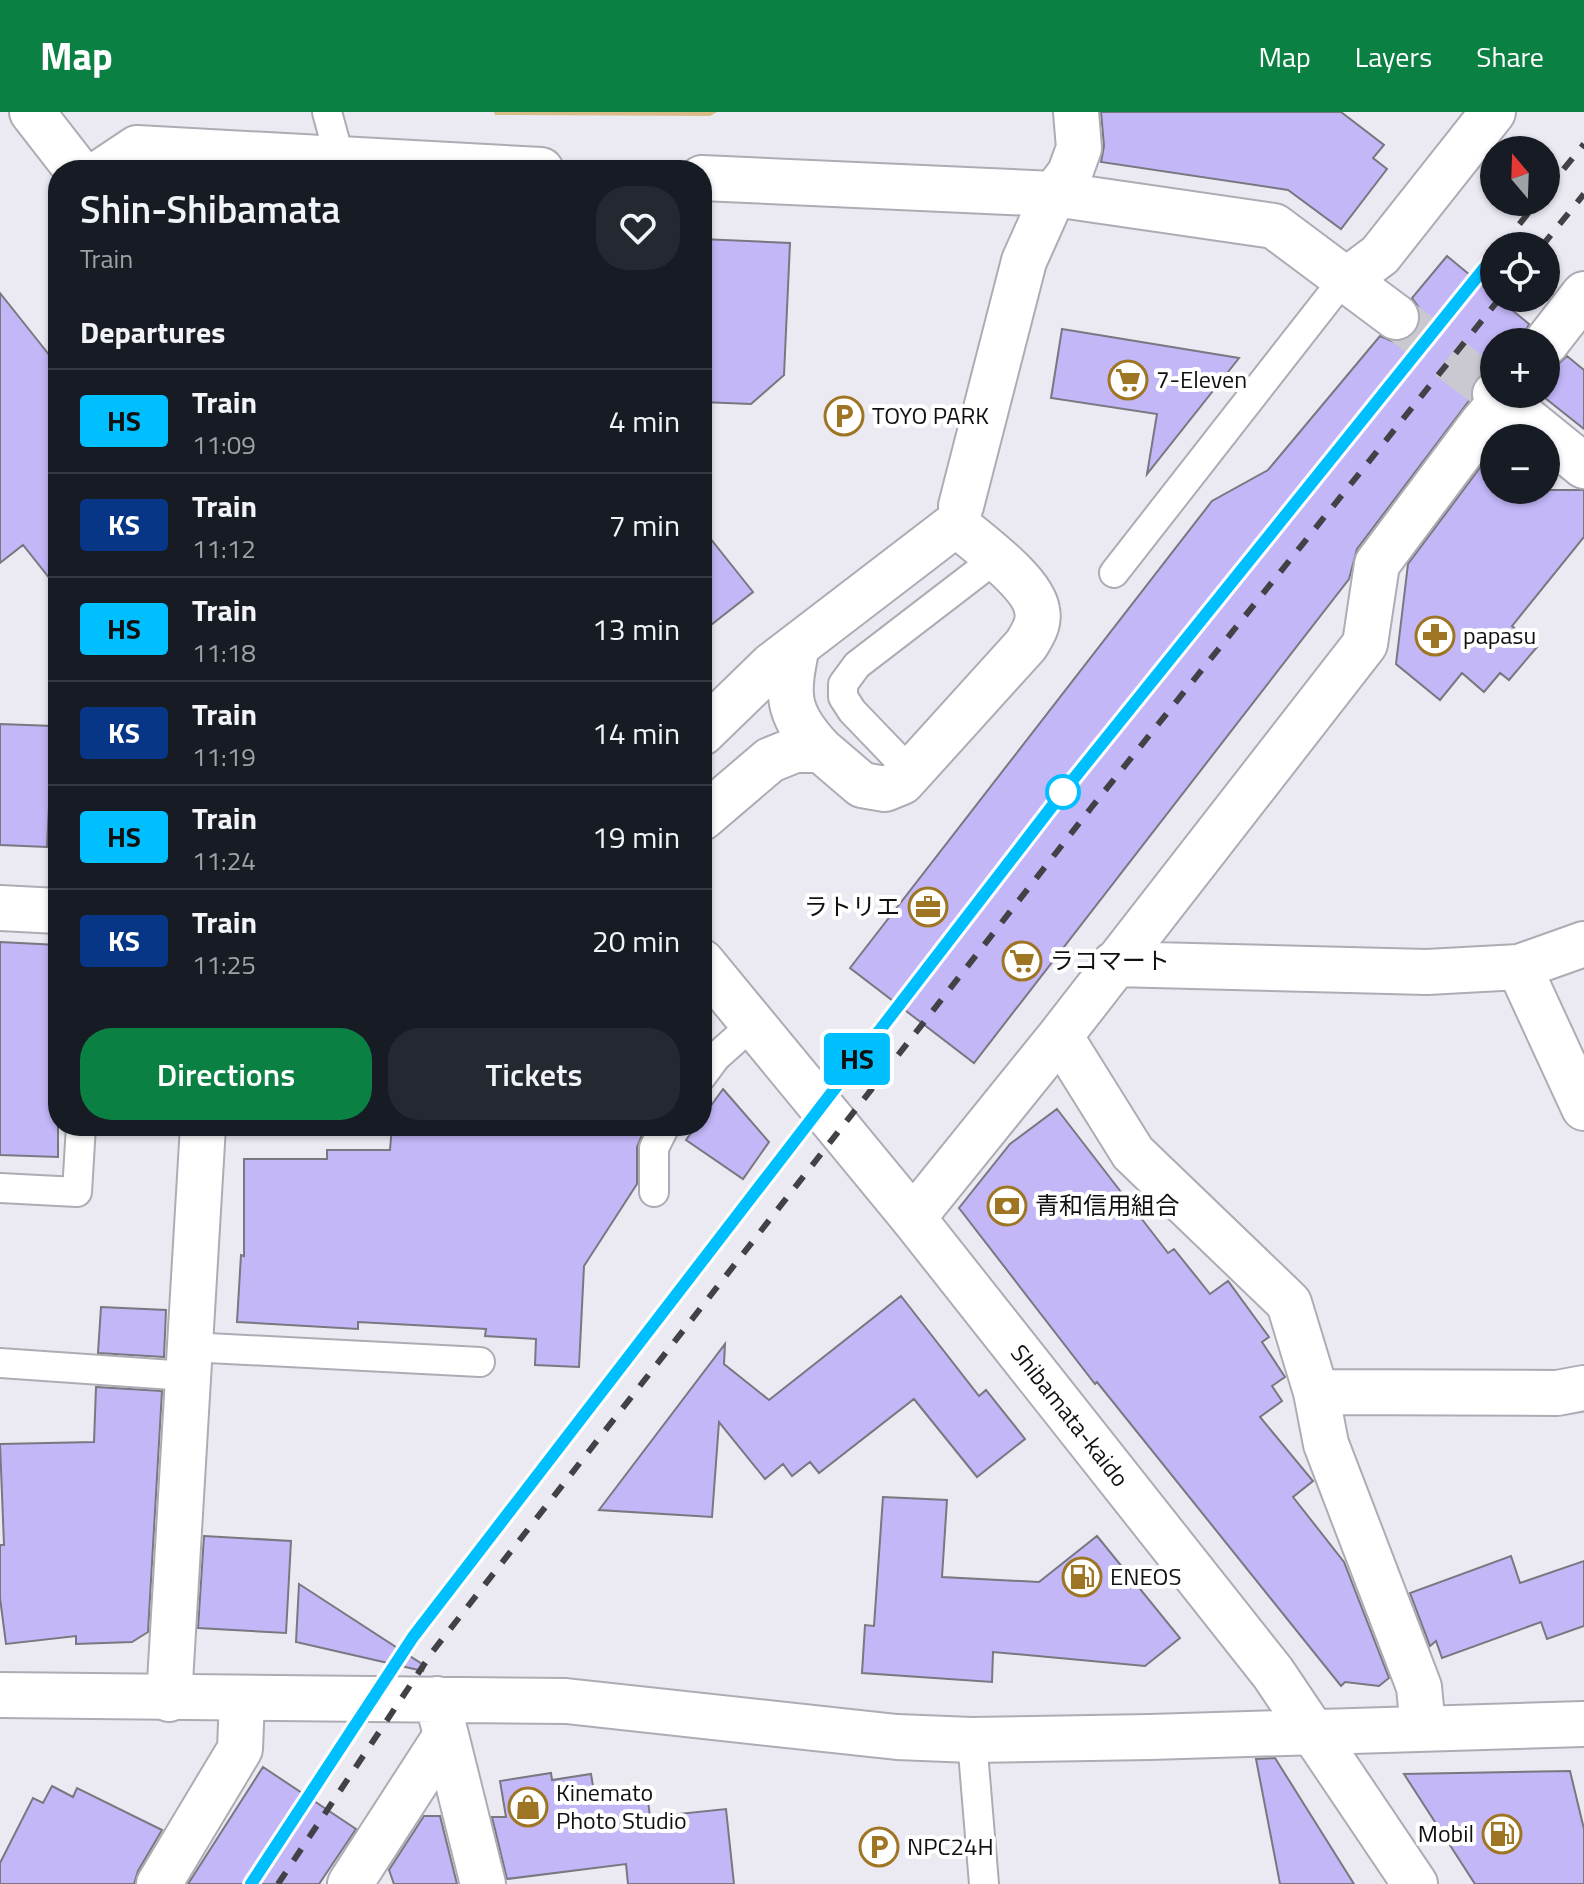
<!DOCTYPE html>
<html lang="en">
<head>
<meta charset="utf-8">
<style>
  body { margin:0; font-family:"Titillium Web","Noto Sans JP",sans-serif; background:#242831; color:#f1f3f6; height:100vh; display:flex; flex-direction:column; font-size:30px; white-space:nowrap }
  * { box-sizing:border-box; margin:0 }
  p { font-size:26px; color:#9ea1a6 }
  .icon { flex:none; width:44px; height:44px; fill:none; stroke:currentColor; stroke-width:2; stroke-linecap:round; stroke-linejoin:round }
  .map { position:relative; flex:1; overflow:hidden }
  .details { position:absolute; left:48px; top:48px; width:664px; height:976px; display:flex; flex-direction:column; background:#171b24; border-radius:32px; box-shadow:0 2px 6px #0004 }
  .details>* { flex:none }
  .badge { padding:0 16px; border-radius:6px; font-size:28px; line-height:52px }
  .needle { width:52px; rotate:341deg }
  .tools { position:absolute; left:1480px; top:24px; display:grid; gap:16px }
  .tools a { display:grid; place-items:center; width:80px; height:80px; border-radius:50%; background:#171b24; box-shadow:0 2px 6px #0004; font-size:40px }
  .map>.badge { position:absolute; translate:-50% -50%; box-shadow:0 0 0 4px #fff }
  h2 { padding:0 32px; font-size:30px; line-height:72px }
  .round { display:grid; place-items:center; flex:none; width:84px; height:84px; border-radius:32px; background:#242831 }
  .head { display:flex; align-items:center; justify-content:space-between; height:136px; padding:0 32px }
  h1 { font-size:38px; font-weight:600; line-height:60px }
  .action { display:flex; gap:16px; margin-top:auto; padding:16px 32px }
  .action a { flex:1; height:92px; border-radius:32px; background:#0b8043; color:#fff; font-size:32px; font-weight:600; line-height:92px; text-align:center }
  .action a+a { background:#242831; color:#f1f3f6 }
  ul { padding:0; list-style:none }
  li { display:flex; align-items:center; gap:24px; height:104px; padding:0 32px; border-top:2px solid #363941 }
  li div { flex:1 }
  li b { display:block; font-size:30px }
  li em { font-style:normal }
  li .badge { min-width:88px; font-weight:700; text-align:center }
  header { display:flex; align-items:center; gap:48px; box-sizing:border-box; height:112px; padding:0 40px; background:#0b8043; color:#fff }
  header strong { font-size:38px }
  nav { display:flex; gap:44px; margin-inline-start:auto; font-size:28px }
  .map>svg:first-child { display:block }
</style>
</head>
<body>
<header>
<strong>Map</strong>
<nav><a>Map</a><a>Layers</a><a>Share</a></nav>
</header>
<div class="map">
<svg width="1584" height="1772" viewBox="0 0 1584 1772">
  <rect width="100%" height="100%" fill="#ebeaf3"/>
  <path fill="#dabc89" d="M 494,0 L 717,0 L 710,4 L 495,3 Z"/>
  <path fill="#c4b7f8" stroke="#79777f" stroke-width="2" d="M 1101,0 L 1341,0 L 1384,33 L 1373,46 L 1387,57 L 1341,117 L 1288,78 L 1101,50 L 1104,34 Z
    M 702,127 L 790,131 L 784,263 L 751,292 L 702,290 Z
    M 1447,144 L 1529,212 L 1521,230 L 1494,230 L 1494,258 L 1485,259 L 1475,267 L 1471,277 L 1471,286 L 1357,437 L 1349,467 L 974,951 L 850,856 L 1212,389 L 1268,358 L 1380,224 L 1394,230 L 1407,228 L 1416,220 L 1421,207 L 1419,196 L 1412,186 Z
    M 0,181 L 58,254 L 58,477 L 23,433 L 0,451 Z
    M 1062,217 L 1239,246 L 1147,362 L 1157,302 L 1051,286 Z
    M 1567,244 L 1584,258 L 1584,317 L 1540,282 L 1546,282 L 1546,255 L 1556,254 Z
    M 1494,337 L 1494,378 L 1584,378 L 1584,425 L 1512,514 L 1537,535 L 1509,568 L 1500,561 L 1484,580 L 1462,561 L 1440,588 L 1396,552 L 1408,452 Z
    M 702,416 L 753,480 L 702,520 Z
    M 0,612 L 53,614 L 47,735 L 0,733 Z
    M 0,830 L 58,833 L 58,1045 L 0,1043 Z
    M 723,977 L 769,1030 L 743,1067 L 686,1028 L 696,1014 L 702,1014 L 702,1006 Z
    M 1057,997 L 1168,1141 L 1174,1137 L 1210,1182 L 1228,1169 L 1269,1225 L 1262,1230 L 1285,1265 L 1272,1274 L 1282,1289 L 1260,1305 L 1313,1369 L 1293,1385 L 1344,1450 L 1389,1566 L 1379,1574 L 1345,1570 L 1341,1574 L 1097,1270 L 1095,1272 L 959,1096 L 1010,1032 Z
    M 392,1014 L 646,1014 L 637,1035 L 637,1072 L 584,1154 L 579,1255 L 535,1253 L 536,1227 L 485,1224 L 486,1217 L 358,1210 L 358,1217 L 237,1210 L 241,1143 L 244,1144 L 244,1047 L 327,1047 L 327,1038 L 390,1038 Z
    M 901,1184 L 979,1284 L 986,1278 L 1025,1327 L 977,1365 L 914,1287 L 819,1361 L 810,1350 L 792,1364 L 783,1352 L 765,1367 L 719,1310 L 712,1405 L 599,1398 L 725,1232 L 724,1252 L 769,1288 Z
    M 101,1195 L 166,1198 L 164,1245 L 98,1241 Z
    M 96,1275 L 162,1279 L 148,1520 L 132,1530 L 76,1532 L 76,1524 L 6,1532 L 0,1486 L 0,1433 L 4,1433 L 0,1332 L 94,1330 Z
    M 883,1385 L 947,1388 L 942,1465 L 1039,1470 L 1097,1424 L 1180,1526 L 1145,1554 L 993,1540 L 992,1570 L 862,1561 L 865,1513 L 874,1514 Z
    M 204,1424 L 291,1429 L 286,1521 L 198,1516 Z
    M 1511,1444 L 1520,1471 L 1584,1449 L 1584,1514 L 1547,1527 L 1541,1510 L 1442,1546 L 1436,1529 L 1430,1534 L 1410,1481 Z
    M 299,1472 L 425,1554 L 423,1559 L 296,1530 Z
    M 1275,1646 L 1354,1772 L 1280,1772 L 1256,1647 Z
    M 263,1655 L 356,1717 L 319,1772 L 188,1772 Z
    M 1570,1659 L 1584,1717 L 1584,1772 L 1475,1772 L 1404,1662 Z
    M 551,1661 L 552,1668 L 591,1662 L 595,1686 L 647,1680 L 650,1705 L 726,1697 L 734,1772 L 628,1772 L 626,1752 L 507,1767 L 492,1705 L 506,1705 L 500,1669 Z
    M 52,1674 L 73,1685 L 77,1676 L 162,1718 L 138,1759 L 134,1772 L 0,1772 L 0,1751 L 33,1686 L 43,1691 Z
    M 424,1704 L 440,1704 L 457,1772 L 394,1772 L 389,1758 Z"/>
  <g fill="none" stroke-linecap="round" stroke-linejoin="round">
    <path stroke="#cac9d1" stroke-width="44" stroke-dasharray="44 22" stroke-linecap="butt" d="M 1396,205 L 1483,272"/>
    <defs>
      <path id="service" d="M 327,0 L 340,48
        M 1114,461 L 1332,182 L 1348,167
        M 917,653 L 902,651 L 852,599 L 843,585 L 843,572 L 857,553 L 995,447
        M 702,964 L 716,945 L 753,912
        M 0,1076 L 77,1080 L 81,1014
        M 654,1080 L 654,1036 L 665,1014
        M 189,1235 L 480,1250
        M 0,1251 L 187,1264
        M 972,1628 L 984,1772"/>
      <path id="minor" d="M 104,58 L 137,36 L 541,58
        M 702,66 L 1054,82 L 1274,114 L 1396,205
        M 1348,167 L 1380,143 L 1493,0
        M 1546,231 L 1584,182
        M 1495,282 L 1584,354
        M 961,394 L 1024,149 L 1054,82 L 1070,61 L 1079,36 L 1076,0
        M 0,796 L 58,799
        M 1114,852 L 1427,860 L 1519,855 L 1584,832
        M 1519,855 L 1584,996
        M 1060,924 L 1133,1041 L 1289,1191 L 1316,1280 L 1326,1332 L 1419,1575 L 1423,1616
        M 913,1106 L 1060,924 L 1365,532 L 1377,452 L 1481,313 L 1507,282
        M 1316,1280 L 1557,1281 L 1584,1276
        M 169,1587 L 203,1014
        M 159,1772 L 240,1637 L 242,1587
        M 350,1772 L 445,1625"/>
      <path id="tertiary" d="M 797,534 C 787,582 785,600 821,638
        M 702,621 L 772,553 L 956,412 C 978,431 1033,470 1037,498 C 1040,511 1033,522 1026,533 L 902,670 L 885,677 L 862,673 L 821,638 L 795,638 L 770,648 L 702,706
        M 0,1583 L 566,1589 L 897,1625 L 972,1628 L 1150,1625 L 1584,1612
        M 437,1587 L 483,1772"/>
      <g id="secondary">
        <path d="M 32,0 L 77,58"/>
        <path id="s1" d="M 702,850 L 913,1106 L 1273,1561 L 1415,1772"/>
      </g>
    </defs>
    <use href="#service" stroke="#adacb4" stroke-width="32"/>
    <use href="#minor" stroke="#adacb4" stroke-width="48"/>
    <use href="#tertiary" stroke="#adacb4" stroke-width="48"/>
    <use href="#secondary" stroke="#adacb4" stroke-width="48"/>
    <use href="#service" stroke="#fff" stroke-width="28"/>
    <use href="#minor" stroke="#fff" stroke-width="44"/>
    <use href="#tertiary" stroke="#fff" stroke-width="44"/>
    <use href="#secondary" stroke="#fff" stroke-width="44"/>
    <path stroke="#424145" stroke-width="6" stroke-dasharray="14 14" stroke-linecap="butt" d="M 1546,79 L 1584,32
      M 1502,134 L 1537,90
      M 1542,134 L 1584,82
      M 251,1772 L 413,1525 L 1063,680 L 1494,144
      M 278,1772 L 433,1539 L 1091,696 L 1500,186"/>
  </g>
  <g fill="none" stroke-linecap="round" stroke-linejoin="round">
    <defs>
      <path id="line" d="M 251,1772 L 413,1525 L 1063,680 L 1494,144"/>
    </defs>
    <use href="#line" stroke="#fff" stroke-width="18"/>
    <use href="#line" stroke="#00bfff" stroke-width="12"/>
  </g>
  <defs>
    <symbol id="supermarket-ring" viewBox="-11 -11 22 22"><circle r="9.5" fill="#fff" stroke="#9e7523" stroke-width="1.5"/><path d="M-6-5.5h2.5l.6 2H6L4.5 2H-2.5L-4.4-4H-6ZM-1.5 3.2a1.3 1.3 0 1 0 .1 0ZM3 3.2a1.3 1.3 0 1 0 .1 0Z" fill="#9e7523"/></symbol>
    <symbol id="parking-ring" viewBox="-11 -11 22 22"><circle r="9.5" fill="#fff" stroke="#9e7523" stroke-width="1.5"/><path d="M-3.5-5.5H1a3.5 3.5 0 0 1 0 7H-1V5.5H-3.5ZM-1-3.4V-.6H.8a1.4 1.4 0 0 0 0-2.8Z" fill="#9e7523"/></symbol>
    <symbol id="pharmacy-ring" viewBox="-11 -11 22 22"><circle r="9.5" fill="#fff" stroke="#9e7523" stroke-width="1.5"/><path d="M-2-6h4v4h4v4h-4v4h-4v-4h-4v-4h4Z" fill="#9e7523"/></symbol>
    <symbol id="office-ring" viewBox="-11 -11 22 22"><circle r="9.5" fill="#fff" stroke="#9e7523" stroke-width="1.5"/><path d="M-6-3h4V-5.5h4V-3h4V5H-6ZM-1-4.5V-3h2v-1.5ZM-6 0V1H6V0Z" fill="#9e7523"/></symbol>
    <symbol id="bank-ring" viewBox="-11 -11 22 22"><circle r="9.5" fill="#fff" stroke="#9e7523" stroke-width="1.5"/><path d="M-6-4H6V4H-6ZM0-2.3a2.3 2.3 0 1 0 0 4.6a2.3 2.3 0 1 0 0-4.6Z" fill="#9e7523"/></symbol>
    <symbol id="fuel-ring" viewBox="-11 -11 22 22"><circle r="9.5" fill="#fff" stroke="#9e7523" stroke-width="1.5"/><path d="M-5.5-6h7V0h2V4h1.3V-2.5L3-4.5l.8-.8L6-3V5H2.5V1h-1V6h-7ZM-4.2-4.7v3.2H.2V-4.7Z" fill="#9e7523"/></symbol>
    <symbol id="shop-ring" viewBox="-11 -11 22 22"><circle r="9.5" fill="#fff" stroke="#9e7523" stroke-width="1.5"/><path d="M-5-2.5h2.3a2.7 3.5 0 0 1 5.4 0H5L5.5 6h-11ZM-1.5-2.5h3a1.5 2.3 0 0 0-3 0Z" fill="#9e7523"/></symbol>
  </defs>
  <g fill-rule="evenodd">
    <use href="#supermarket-ring" x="1106" y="246" width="44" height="44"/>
    <use href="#parking-ring" x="822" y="282" width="44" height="44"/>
    <use href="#pharmacy-ring" x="1413" y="502" width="44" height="44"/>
    <use href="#office-ring" x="906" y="773" width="44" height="44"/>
    <use href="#supermarket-ring" x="1000" y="827" width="44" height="44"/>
    <use href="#bank-ring" x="985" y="1072" width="44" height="44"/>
    <use href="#fuel-ring" x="1060" y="1443" width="44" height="44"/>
    <use href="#shop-ring" x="506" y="1673" width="44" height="44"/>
    <use href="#fuel-ring" x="1480" y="1700" width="44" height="44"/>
    <use href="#parking-ring" x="857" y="1713" width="44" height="44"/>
  </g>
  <circle fill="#fff" stroke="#00bfff" stroke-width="4" cx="1063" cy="680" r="16"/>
  <g text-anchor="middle" stroke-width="8" stroke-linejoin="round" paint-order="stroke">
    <g font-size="24" fill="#111013" stroke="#fff" text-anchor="start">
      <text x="1156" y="276">7-Eleven</text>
      <text x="872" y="312">TOYO PARK</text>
      <text x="1463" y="532">papasu</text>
      <text x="900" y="803" text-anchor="end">ラトリエ</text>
      <text x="1050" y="857">ラコマート</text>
      <text x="1035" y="1102">青和信用組合</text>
      <text x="1110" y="1473">ENEOS</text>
      <text x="556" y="1689">Kinemato<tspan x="556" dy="28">Photo Studio</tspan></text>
      <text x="1474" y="1730" text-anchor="end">Mobil</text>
      <text x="907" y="1743">NPC24H</text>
    </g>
    <g font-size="24" fill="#111013" stroke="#fff">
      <text dy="8" stroke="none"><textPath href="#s1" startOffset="584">Shibamata-kaido</textPath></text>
    </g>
  </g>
</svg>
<div class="tools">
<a><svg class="needle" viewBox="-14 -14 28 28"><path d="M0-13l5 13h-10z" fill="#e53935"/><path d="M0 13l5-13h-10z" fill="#9ea1a6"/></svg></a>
<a><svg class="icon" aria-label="locate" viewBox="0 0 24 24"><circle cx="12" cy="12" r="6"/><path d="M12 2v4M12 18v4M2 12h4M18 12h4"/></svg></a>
<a>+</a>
<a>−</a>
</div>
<b class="badge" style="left:857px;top:947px;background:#00bfff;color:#111">HS</b>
<section class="details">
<div class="head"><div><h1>Shin-Shibamata</h1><p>Train</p></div><a class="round"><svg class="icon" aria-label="heart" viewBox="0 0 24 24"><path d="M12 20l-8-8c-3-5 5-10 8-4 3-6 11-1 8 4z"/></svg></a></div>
<h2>Departures</h2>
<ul>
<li><span class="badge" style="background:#00bfff;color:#111">HS</span><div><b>Train</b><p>11:09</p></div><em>4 min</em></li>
<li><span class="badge" style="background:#073686;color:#fff">KS</span><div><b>Train</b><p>11:12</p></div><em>7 min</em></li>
<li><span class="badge" style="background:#00bfff;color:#111">HS</span><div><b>Train</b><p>11:18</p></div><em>13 min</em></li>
<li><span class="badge" style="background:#073686;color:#fff">KS</span><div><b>Train</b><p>11:19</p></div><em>14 min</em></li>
<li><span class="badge" style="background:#00bfff;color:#111">HS</span><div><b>Train</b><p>11:24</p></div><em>19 min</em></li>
<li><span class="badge" style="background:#073686;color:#fff">KS</span><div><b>Train</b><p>11:25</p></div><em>20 min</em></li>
</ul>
<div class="action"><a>Directions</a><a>Tickets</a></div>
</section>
</div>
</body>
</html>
